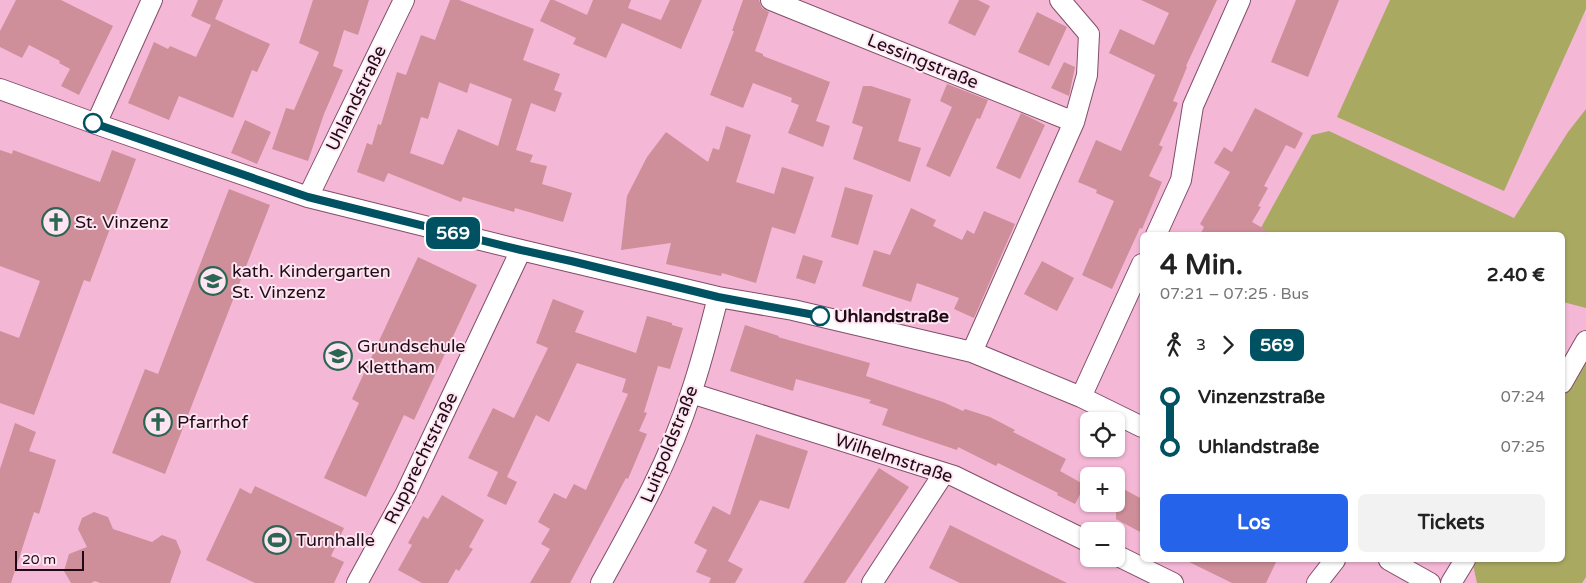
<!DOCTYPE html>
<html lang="de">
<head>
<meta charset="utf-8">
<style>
  body { margin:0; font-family:"Varela Round",sans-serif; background:#f2f2f2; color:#222; height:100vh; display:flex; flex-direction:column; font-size:19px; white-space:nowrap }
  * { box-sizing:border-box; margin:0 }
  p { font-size:16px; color:#767676 }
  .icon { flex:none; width:28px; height:28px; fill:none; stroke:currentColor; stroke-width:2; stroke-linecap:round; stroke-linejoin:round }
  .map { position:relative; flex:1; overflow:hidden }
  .side { position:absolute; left:1140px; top:232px; width:425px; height:330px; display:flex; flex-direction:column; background:#fff; border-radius:8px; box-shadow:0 1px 4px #0004 }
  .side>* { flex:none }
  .badge { padding:0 10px; border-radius:8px; font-size:18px; line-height:32px }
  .tools { position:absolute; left:1080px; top:412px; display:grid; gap:10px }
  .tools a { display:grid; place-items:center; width:45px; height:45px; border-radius:8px; background:#fff; box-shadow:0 1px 4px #0004; font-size:25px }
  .scale { position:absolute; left:15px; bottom:12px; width:69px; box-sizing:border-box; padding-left:5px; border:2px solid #1f0b16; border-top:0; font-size:14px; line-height:18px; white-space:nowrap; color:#1f0b16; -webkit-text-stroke:4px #fee5f1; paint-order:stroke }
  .map>.badge { position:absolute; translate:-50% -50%; box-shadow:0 0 0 2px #fff }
  .legs { display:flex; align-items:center; gap:8px; height:55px; padding:0 20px; font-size:16px }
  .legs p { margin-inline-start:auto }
  .head { display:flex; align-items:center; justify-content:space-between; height:85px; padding:0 20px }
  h1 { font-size:28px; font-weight:700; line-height:38px }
  .cta { display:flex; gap:10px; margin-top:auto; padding:10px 20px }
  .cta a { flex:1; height:58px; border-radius:8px; background:#2563eb; color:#fff; font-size:20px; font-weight:700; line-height:58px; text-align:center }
  .cta a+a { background:#f2f2f2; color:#222 }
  ul { padding:0 20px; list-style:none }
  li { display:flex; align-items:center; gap:18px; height:50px; font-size:19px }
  li i { display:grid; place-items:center; width:8px; height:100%; margin:0 6px; background:currentColor }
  li i::after { content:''; width:12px; height:12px; margin:-6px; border:4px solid; border-radius:50%; background:#fff }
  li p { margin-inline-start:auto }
  li:first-child i { background:linear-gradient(#0000 50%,currentColor 0) }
  li:last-child i { background:linear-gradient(currentColor 50%,#0000 0) }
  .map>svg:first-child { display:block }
</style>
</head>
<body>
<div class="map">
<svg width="1586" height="583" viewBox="0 0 1586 583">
  <rect width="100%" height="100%" fill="#f4b8d6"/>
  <path fill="#aaa962" d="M 1390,0 L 1586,0 L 1586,9 L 1504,191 L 1337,117 Z
    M 1586,109 L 1586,308 L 1563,302 L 1562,235 L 1257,235 L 1312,135 L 1329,131 L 1514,218 L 1568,132 Z
    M 1586,353 L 1586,577 L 1582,583 L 1477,583 L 1472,560 L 1562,560 L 1563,396 Z"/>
  <path fill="#ce8e9a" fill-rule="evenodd" d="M 16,0 L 61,0 L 113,26 L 79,95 L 61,86 L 70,69 L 59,63 L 60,61 L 29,45 L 22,58 L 0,47 L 0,31 Z
    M 198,0 L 223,0 L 215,19 L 270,44 L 257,72 L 252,70 L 233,118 L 179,96 L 169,120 L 128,103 L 154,42 L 168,49 L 170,46 L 196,57 L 211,25 L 191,16 Z
    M 313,0 L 369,0 L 358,35 L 344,30 L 333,66 L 343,70 L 324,114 L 308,161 L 272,149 L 286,108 L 294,110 L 319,52 L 299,43 Z
    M 450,0 L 459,0 L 534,29 L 523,60 L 560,74 L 554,90 L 562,93 L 555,112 L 531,103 L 516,150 L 533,155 L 530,162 L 547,166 L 542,184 L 572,193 L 563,222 L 515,208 L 514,212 L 463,197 L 461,202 L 388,173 L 384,182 L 357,172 L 367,143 L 372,145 L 378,124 L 381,125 L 397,72 L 406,75 L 421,35 L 435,40 ZM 439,82 L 467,93 L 470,83 L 512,99 L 498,146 L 458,129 L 443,165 L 410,153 L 421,117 L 428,119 Z
    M 550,0 L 554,0 L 587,15 L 593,0 L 631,0 L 628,8 L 661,20 L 670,0 L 702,0 L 681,49 L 622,23 L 606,58 L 573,44 L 576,38 L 540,21 Z
    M 743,0 L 759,0 L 762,8 L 769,12 L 755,51 L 763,54 L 763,56 L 830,82 L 816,121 L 830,126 L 823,147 L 788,133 L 799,105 L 791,102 L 792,98 L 753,83 L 743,108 L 710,95 L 734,31 L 732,31 Z
    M 959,0 L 978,0 L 990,6 L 975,36 L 948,23 Z
    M 1141,0 L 1217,0 L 1186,66 L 1187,67 L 1173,101 L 1178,103 L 1159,145 L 1163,147 L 1149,176 L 1162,182 L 1142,229 L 1140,228 L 1112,289 L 1082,275 L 1114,201 L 1096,193 L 1097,190 L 1078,182 L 1096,140 L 1121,151 L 1155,75 L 1109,53 L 1120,29 L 1154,45 L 1169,13 Z
    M 1296,0 L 1339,0 L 1308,77 L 1271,62 Z
    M 1037,12 L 1067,27 L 1049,66 L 1018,52 Z
    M 1064,62 L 1075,67 L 1069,96 L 1051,88 Z
    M 947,84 L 988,100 L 980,119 L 977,118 L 950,177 L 926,166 L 952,107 L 940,101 Z
    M 863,86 L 871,86 L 911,99 L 898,141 L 921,148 L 910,182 L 853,159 L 863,127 L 852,123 Z
    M 1255,108 L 1303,133 L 1295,149 L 1286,145 L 1264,186 L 1268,188 L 1258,206 L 1261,207 L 1252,222 L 1275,235 L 1200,235 L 1204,227 L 1200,224 L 1230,172 L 1214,163 L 1224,147 L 1232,152 Z
    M 1021,113 L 1045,125 L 1020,179 L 996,168 Z
    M 245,120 L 271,132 L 257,164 L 231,153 Z
    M 726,126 L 751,135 L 736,182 L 774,194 L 782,167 L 814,177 L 795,234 L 772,227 L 756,283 L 722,273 L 721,276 L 666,264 L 671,243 L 621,250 L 627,196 L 647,157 L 666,132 L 708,162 L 713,148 L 719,150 Z
    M 0,150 L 12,154 L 13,150 L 100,182 L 112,150 L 136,159 L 90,282 L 84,280 L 34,415 L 0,403 L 0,331 L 19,338 L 40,281 L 0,266 Z
    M 845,187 L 873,195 L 858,245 L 831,237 Z
    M 229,189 L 270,205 L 165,474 L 112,453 L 145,369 L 158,374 Z
    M 911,208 L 936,220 L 933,226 L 962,240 L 967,230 L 974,234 L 984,211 L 1015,224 L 974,318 L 954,309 L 959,298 L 917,283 L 911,302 L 862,286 L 874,250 L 890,255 Z
    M 803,255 L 823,261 L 815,284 L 796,278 Z
    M 418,257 L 477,285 L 414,420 L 404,415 L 366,497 L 324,478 L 359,403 L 352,399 Z
    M 1042,261 L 1074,278 L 1057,311 L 1024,294 Z
    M 553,299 L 584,311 L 575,332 L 636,353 L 647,316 L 672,323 L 672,325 L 683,328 L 670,369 L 658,366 L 644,412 L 647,413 L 639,431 L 647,434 L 628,479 L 626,478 L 570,583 L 530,583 L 550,549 L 541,544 L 550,529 L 538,522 L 554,493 L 566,499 L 574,484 L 586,490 L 628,394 L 622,392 L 626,379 L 577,363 L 549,422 L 536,415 L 507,477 L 517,482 L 506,505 L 487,496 L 498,472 L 468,458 L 493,408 L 514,418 L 548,348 L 536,343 Z
    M 745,325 L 779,336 L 778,337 L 870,363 L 866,376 L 943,402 L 963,411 L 965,409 L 990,417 L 1015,430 L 1013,432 L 1066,459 L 1060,471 L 1085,485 L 1075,504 L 1057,495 L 1058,493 L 998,463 L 996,466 L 958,447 L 957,450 L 882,425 L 888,409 L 869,403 L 871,400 L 796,379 L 793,391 L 730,371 Z
    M 15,423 L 36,432 L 29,451 L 56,460 L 39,514 L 34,512 L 11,583 L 0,583 L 0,469 Z
    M 756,434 L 808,451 L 789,509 L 760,500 L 728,561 L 743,569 L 735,583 L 709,583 L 711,578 L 696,572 L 707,550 L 694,543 L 713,506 L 730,515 Z
    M 879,468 L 909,487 L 845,583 L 803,583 Z
    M 1116,485 L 1142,499 L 1142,533 L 1116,519 Z
    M 255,486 L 344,528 L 331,556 L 344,562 L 334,583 L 255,583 L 206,560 L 240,488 L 251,494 Z
    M 442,495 L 484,520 L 469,547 L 473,549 L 459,571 L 456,569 L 448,583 L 422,583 L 398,570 L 412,545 L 408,543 L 423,516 L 428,519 Z
    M 94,512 L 108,517 L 113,529 L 152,542 L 162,535 L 176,540 L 181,552 L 170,583 L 100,583 L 95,581 L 91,583 L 71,583 L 64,571 L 69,554 L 87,547 L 78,529 L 82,518 Z
    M 950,525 L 1020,560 L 1067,583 L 960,583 L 929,568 Z
    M 1185,560 L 1277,560 L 1266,583 L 1232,583 Z"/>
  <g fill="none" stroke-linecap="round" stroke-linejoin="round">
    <defs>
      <path id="minor" d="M 771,0 L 1074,122
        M 0,89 L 102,126 L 308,197 L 521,250 L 718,297 L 793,310 L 972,352 L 1081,397 L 1142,427
        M 96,124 L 152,0
        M 308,197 L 404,0
        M 1156,235 L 1181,180 L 1193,106 L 1240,0
        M 972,352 L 1074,122 L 1087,75 L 1089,34 L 1060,0
        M 1562,383 L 1586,341
        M 691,393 L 954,476 L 1089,542
        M 1081,397 L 1142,264
        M 1116,555 L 1173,583
        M 1389,560 L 1430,583
        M 357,583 L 406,493 L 521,250
        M 601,583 C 635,522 670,460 691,393 C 702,361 710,329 718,297
        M 872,583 L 944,473
        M 1317,583 L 1335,560
        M 1451,583 L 1465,560"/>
    </defs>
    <use href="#minor" stroke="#824e6a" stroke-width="22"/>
    <use href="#minor" stroke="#fff" stroke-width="20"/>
  </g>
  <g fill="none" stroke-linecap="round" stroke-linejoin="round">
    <defs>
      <path id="line-1" d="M 93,123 L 308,197 L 521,250 L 571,261 L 718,297 L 820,316"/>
    </defs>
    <use href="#line-1" stroke="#fff" stroke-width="11"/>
    <use href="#line-1" stroke="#005262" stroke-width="8"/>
  </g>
  <defs>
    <symbol id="church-ring" viewBox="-11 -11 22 22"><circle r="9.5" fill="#fee5f1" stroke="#2a6651" stroke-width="1.5"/><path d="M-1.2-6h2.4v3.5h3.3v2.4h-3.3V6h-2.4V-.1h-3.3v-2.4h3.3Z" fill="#2a6651"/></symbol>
    <symbol id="school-ring" viewBox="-11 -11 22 22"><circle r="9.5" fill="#fee5f1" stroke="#2a6651" stroke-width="1.5"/><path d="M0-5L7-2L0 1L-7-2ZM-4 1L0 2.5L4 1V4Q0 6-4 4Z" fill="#2a6651"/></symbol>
    <symbol id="stadium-ring" viewBox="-11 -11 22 22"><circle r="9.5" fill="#fee5f1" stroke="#2a6651" stroke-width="1.5"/><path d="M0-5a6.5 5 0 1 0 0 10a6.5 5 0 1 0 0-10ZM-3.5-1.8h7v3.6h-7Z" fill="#2a6651"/></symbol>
  </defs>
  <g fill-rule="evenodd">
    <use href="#church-ring" x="40" y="206" width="32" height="32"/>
    <use href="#school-ring" x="197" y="265" width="32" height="32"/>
    <use href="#school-ring" x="322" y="340" width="32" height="32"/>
    <use href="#church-ring" x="142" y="406" width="32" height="32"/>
    <use href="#stadium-ring" x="261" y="524" width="32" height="32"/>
  </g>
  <g fill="#fff" stroke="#005262" stroke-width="2.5">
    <circle cx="93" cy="123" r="9"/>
    <circle cx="820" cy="316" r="9"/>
  </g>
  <g text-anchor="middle" stroke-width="4" stroke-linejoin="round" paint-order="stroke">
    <g font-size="18" fill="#1f0b16" stroke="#fee5f1">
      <text transform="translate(923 61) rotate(22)" y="6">Lessingstraße</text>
      <text transform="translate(356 98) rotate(-64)" y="6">Uhlandstraße</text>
      <text transform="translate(669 444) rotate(-68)" y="6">Luitpoldstraße</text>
      <text transform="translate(421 458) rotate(-64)" y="6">Rupprechtstraße</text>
      <text transform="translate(894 458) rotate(18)" y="6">Wilhelmstraße</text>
    </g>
    <g font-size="18" fill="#1f0b16" stroke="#fee5f1" text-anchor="start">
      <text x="75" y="228">St. Vinzenz</text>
      <text x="232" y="277">kath. Kindergarten<tspan x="232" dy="21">St. Vinzenz</tspan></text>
      <text x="357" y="352">Grundschule<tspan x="357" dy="21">Klettham</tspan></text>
      <text x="177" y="428">Pfarrhof</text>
      <text x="296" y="546">Turnhalle</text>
    </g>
    <g font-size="18" font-weight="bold" fill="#1f0b16" stroke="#fee5f1" text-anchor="start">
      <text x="834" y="322">Uhlandstraße</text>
    </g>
  </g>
</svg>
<div class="tools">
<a><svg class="icon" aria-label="locate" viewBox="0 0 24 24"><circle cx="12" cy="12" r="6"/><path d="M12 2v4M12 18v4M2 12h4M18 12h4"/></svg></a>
<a>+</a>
<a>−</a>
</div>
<div class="scale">20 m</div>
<b class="badge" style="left:453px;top:233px;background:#005262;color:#fff">569</b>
<section class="side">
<div class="head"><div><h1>4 Min.</h1><p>07:21 – 07:25 · Bus</p></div><b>2.40 €</b></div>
<div class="legs"><svg class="icon" aria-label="walk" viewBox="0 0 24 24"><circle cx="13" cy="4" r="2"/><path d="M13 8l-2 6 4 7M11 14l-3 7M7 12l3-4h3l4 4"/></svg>3<svg class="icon" aria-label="forward" viewBox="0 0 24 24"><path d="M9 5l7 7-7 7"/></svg><b class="badge" style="background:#005262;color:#fff">569</b></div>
<ul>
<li><i style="color:#005262"></i><b>Vinzenzstraße</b><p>07:24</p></li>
<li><i style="color:#005262"></i><b>Uhlandstraße</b><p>07:25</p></li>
</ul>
<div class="cta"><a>Los</a><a>Tickets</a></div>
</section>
</div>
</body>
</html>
